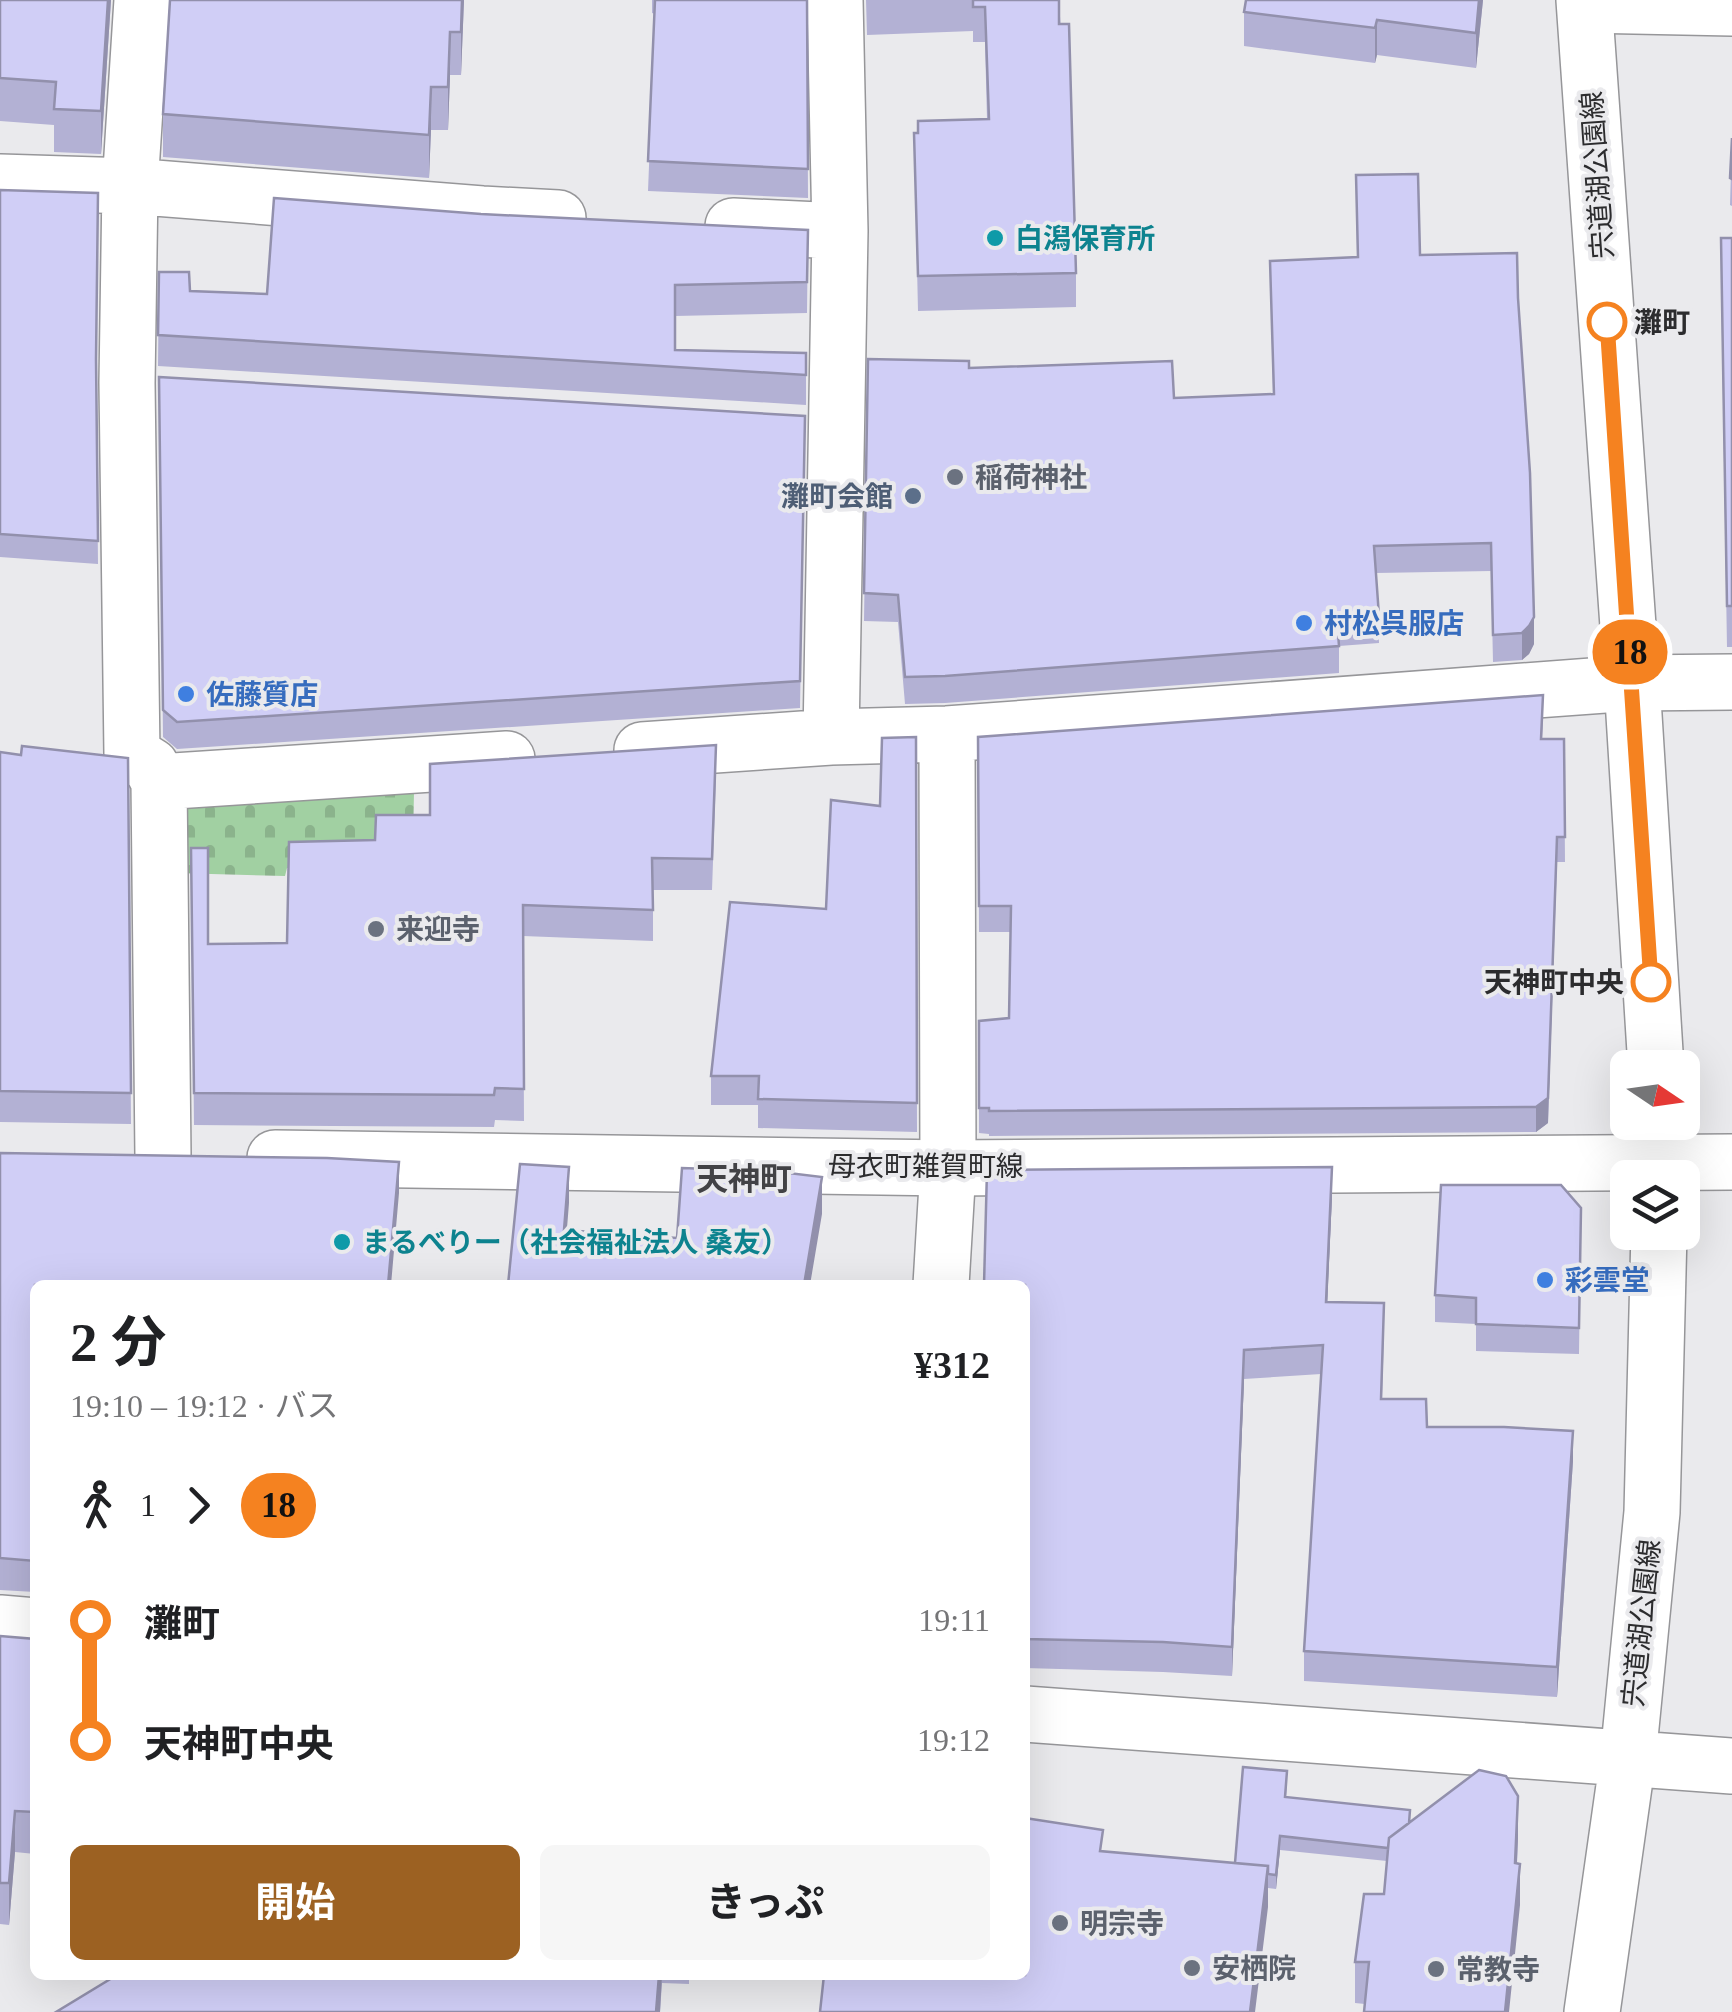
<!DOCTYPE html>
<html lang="ja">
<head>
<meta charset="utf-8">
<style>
  body { margin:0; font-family:"Times New Roman","Noto Sans JP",serif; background:#f6f6f6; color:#202124; height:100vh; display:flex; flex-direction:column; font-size:38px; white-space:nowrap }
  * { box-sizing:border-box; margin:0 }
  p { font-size:32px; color:#757577 }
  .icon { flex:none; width:55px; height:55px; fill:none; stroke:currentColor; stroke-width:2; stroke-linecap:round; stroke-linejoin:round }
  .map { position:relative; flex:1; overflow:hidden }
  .sheet { position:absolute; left:30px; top:1280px; width:1000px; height:700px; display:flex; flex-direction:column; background:#fff; border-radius:15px; box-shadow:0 10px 40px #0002 }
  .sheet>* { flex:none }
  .badge { padding:0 20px; border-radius:32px; font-size:35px; line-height:65px }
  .needle { width:65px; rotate:103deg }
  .buttons { position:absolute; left:1610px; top:1050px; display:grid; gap:20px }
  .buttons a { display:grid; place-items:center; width:90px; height:90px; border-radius:15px; background:#fff; box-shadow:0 10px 40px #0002; font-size:50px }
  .map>.badge { position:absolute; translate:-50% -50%; box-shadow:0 0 0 5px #fff }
  .legs { display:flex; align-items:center; gap:15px; height:110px; padding:0 40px; font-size:32px }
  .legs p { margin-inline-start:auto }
  .head { display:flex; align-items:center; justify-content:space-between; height:170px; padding:0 40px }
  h1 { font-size:55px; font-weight:700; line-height:75px }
  .cta { display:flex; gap:20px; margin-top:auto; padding:20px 40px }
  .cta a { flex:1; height:115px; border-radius:15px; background:#9c6122; color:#fff; font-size:40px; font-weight:700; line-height:115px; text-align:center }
  .cta a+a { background:#f6f6f6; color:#202124 }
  ul { padding:0 40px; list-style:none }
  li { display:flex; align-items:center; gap:35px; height:120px; font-size:38px }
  li i { display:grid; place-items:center; width:15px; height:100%; margin:0 12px; background:currentColor }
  li i::after { content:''; width:25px; height:25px; margin:-12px; border:8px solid; border-radius:50%; background:#fff }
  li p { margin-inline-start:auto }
  li:first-child i { background:linear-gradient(#0000 50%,currentColor 0) }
  li:last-child i { background:linear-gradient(currentColor 50%,#0000 0) }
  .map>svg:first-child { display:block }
</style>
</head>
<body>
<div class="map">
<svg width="1732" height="2012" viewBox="0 0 1732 2012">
  <defs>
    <pattern id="cemetery-stones" width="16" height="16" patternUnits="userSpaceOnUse" patternTransform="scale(2.5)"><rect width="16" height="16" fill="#a1d0a2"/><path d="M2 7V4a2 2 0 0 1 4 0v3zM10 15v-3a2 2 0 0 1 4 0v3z" fill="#8bb38c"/></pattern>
  </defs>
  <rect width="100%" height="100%" fill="#eaeaed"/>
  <path fill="url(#cemetery-stones)" d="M 414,792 L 413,841 L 371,865 L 287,868 L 285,876 L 175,873 L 183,804 Z"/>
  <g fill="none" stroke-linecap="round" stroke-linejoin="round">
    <defs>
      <path id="street" d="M 142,0 L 130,186 L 127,383 L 132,754 L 151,766 L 159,782 L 163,1157
        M 1585,5 L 1732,8
        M 0,182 L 130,186 L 482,214 L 558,218
        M 733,226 L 840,231
        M 831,737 L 840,231 L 835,0
        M 642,750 L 831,737 L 947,734 L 1632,683 L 1732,682
        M 159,782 L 507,759
        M 941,1285 L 948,1168 L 947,734"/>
      <path id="secondary" d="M 1584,0 L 1632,683 L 1656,1068
        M 275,1158 L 948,1168 L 1732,1162
        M 0,1623 L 35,1626
        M 1025,1714 L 1732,1766
        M 1592,2012 L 1628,1758 L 1652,1512 L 1659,1232"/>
    </defs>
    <use href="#street" stroke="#969699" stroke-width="58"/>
    <use href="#secondary" stroke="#969699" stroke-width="58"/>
    <use href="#street" stroke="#fff" stroke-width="55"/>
    <use href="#secondary" stroke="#fff" stroke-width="55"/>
  </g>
  <path fill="#b3b1d4" d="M 0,0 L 111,0 L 101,154 L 54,152 L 54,125 L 0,121 Z
    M 464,0 L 461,75 L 450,75 L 448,130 L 431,130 L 429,178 L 163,157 L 163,114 Z
    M 652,0 L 807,0 L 808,198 L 648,191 L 655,14 L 652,13 Z
    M 866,0 L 1059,0 L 1076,273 L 1076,307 L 918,311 L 914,133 L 987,119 L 985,42 L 973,42 L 973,31 L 867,35 Z
    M 1483,0 L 1476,68 L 1377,55 L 1375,63 L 1244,46 L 1244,12 Z
    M 1732,138 L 1732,206 L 1730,205 Z
    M 1356,175 L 1420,255 L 1518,298 L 1534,644 L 1529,654 L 1522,660 L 1493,662 L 1491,571 L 1376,573 L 1379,643 L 1339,646 L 1339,673 L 945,703 L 905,704 L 898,622 L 864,621 L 868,359 L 969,368 L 1174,398 L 1273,394 L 1270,261 L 1357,257 Z
    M 0,190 L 96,372 L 98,564 L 0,557 Z
    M 481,214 L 808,230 L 807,313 L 675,316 L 675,350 L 806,353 L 806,405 L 158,366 L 159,272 L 190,291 L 267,294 Z
    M 1732,238 L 1732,647 L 1727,647 L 1721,278 Z
    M 159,377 L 805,416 L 800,708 L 177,749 L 163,737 Z
    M 1543,721 L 1542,739 L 1564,739 L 1565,862 L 1557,862 L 1548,1123 L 1536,1132 L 989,1136 L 989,1134 L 979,1133 L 979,1021 L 1009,1018 L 1011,932 L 979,932 L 978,737 Z
    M 916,737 L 917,1132 L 758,1128 L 758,1105 L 711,1105 L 711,1076 L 826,909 Z
    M 0,752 L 21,755 L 128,758 L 131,1124 L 0,1122 Z
    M 716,776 L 712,890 L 653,890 L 653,941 L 523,936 L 524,1121 L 495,1120 L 494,1127 L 194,1125 L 191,848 L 208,944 L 287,943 L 375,840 L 430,815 Z
    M 0,1153 L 399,1193 L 35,1285 L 35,1592 L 0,1590 Z
    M 1332,1196 L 1327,1302 L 1384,1332 L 1382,1399 L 1427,1427 L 1573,1461 L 1557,1697 L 1304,1681 L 1304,1651 L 1321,1374 L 1244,1379 L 1232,1676 L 1163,1672 L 1025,1668 L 1025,1285 Z
    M 1581,1208 L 1579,1354 L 1476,1351 L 1476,1324 L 1435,1322 L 1435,1295 Z
    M 0,1636 L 35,1639 L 35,1854 L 15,1852 L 9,1925 L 0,1924 Z
    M 1287,1785 L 1286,1797 L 1410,1822 L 1518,1838 L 1517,1864 L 1520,1905 L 1365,2004 L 1355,2003 L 1355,1962 L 1384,1894 L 1387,1861 L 1280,1850 L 1276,1889 L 1268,1888 L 1268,1907 L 1103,1851 L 1235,1863 Z
    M 117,1975 L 689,1975 L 689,1984 L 662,1983 L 660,2012 L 56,2012 Z"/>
  <path fill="#9290ac" d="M 108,0 L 111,0 L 101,154 L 101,111 Z
    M 462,0 L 464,0 L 461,75 L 461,32 Z
    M 1479,0 L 1483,0 L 1476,68 L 1476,33 Z
    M 1377,20 L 1377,55 L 1375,63 L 1375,28 Z
    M 450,32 L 450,75 L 448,130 L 448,87 Z
    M 431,87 L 431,130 L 429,178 L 429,135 Z
    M 1534,617 L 1534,644 L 1529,654 L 1522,660 L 1522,633 Z
    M 1557,837 L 1548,1123 L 1536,1132 L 1536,1107 Z
    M 399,1162 L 399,1193 L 391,1285 L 388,1285 Z
    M 569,1167 L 569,1203 L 564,1266 L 564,1230 Z
    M 1332,1167 L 1332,1196 L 1326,1332 L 1326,1302 Z
    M 822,1177 L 822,1214 L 810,1285 L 804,1285 Z
    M 1244,1350 L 1244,1379 L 1232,1676 L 1232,1647 Z
    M 1573,1431 L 1573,1461 L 1557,1697 L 1557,1667 Z
    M 1518,1796 L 1518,1838 L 1515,1904 L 1515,1863 Z
    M 15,1811 L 15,1852 L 9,1925 L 9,1883 Z
    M 1280,1836 L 1280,1850 L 1276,1889 L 1276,1875 Z
    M 1520,1864 L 1520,1905 L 1509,2012 L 1505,2012 Z
    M 1268,1866 L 1268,1907 L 1255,2012 L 1250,2012 Z
    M 659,1975 L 662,1975 L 660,2012 L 656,2012 Z"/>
  <path fill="#d0cef6" stroke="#9290ac" stroke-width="2.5" d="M 0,0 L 108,0 L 101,111 L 54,109 L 56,82 L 0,78 Z
    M 170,0 L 462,0 L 461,32 L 450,32 L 448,87 L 431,87 L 429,135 L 163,114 Z
    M 655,0 L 807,0 L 808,169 L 648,161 Z
    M 973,0 L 1059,0 L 1059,24 L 1069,24 L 1076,273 L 918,276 L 914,133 L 918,133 L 918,121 L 989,119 L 985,7 L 973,7 Z
    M 1246,0 L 1479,0 L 1476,33 L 1377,20 L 1375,28 L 1244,12 Z
    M 1732,138 L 1732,179 L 1730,178 Z
    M 1418,174 L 1420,255 L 1517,253 L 1518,298 L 1530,473 L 1534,617 L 1529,626 L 1522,633 L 1493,635 L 1491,543 L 1374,546 L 1379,616 L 1337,619 L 1339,646 L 945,676 L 905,677 L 898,595 L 864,593 L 868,359 L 969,361 L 969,368 L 1172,361 L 1174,398 L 1274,394 L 1270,261 L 1358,257 L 1356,175 Z
    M 0,190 L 98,193 L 96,359 L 98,541 L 0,534 Z
    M 274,198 L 481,214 L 808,230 L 807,282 L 675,285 L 675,350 L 806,353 L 806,375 L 158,335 L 159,272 L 189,272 L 190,291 L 267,294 Z
    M 1721,238 L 1732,238 L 1732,606 L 1727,606 Z
    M 159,377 L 805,416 L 800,681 L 177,722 L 163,710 Z
    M 1543,695 L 1541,739 L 1564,739 L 1565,837 L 1557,837 L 1548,1098 L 1536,1107 L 989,1111 L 989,1108 L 979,1108 L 979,1021 L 1009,1018 L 1011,906 L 979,906 L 978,737 Z
    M 916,737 L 917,1103 L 758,1099 L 759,1076 L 711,1076 L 730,902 L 826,909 L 831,800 L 880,806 L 882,738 Z
    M 716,745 L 712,859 L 652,858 L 653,910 L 523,905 L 524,1089 L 495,1088 L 494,1095 L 194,1093 L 191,848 L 208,848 L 208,944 L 287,943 L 289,842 L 375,840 L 376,815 L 430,815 L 430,764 Z
    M 22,746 L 128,758 L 131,1093 L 0,1091 L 0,752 L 21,755 Z
    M 0,1153 L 327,1158 L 399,1162 L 388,1285 L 35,1285 L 35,1561 L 0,1558 Z
    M 520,1164 L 569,1167 L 564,1230 L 677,1238 L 682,1168 L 772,1171 L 822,1177 L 804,1285 L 508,1285 Z
    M 1332,1167 L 1326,1302 L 1384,1303 L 1381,1399 L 1426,1399 L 1427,1427 L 1504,1427 L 1573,1431 L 1557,1667 L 1304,1651 L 1323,1345 L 1244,1350 L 1232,1647 L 1163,1642 L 1025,1639 L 1025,1285 L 984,1285 L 987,1170 Z
    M 1441,1185 L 1561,1185 L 1581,1208 L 1579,1328 L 1476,1324 L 1476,1298 L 1435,1295 Z
    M 0,1636 L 35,1639 L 35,1812 L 15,1811 L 9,1883 L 0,1883 Z
    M 1243,1767 L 1287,1771 L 1285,1797 L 1410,1810 L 1409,1823 L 1389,1838 L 1388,1848 L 1280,1836 L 1276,1875 L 1268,1874 L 1268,1866 L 1235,1863 Z
    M 1479,1770 L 1506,1776 L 1518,1796 L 1515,1863 L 1520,1864 L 1505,2012 L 1364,2012 L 1369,1962 L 1355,1962 L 1364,1894 L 1384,1894 L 1389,1838 Z
    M 1025,1818 L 1103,1830 L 1100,1851 L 1268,1866 L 1250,2012 L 820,2012 L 824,1975 L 1025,1975 Z
    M 117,1975 L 659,1975 L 656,2012 L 56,2012 Z"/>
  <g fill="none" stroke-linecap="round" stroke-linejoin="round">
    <defs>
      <path id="line-1" d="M 1607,322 L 1651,982"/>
    </defs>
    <use href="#line-1" stroke="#fff" stroke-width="22"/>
    <use href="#line-1" stroke="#f58220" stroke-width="15"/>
  </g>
  <g fill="#0f9aa8" stroke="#eaeaed" stroke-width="4">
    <circle cx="995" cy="238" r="10"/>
    <circle cx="342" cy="1242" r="10"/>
  </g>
  <g fill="#fff" stroke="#f58220" stroke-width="5">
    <circle cx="1607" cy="322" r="18"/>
    <circle cx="1651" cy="982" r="18"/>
  </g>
  <g fill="#6b7280" stroke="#eaeaed" stroke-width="4">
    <circle cx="955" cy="477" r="10"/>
    <circle cx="376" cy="929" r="10"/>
    <circle cx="1060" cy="1923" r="10"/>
    <circle cx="1192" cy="1968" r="10"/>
    <circle cx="1436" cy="1969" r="10"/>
  </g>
  <circle fill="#5c6f8a" stroke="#eaeaed" stroke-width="4" cx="913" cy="496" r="10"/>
  <g fill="#3f7fe0" stroke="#eaeaed" stroke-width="4">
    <circle cx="1304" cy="623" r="10"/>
    <circle cx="186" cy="694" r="10"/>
    <circle cx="1545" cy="1280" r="10"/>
  </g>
  <g text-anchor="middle" stroke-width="8" stroke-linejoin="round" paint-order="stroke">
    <g font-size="28" fill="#2c2c2e" stroke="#eaeaed">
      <text transform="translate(1597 175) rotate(-94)" y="10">宍道湖公園線</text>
      <text x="926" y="1176">母衣町雑賀町線</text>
      <text transform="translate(1641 1623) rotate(-84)" y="10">宍道湖公園線</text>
    </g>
    <g font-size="28" font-weight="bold" fill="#0d838f" stroke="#eaeaed" text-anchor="start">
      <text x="1015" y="248">白潟保育所</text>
      <text x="362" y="1252">まるべりー（社会福祉法人 桑友）</text>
    </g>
    <g font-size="28" font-weight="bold" fill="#2c2c2e" stroke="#eaeaed" text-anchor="start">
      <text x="1634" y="332">灘町</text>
      <text x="1624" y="992" text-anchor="end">天神町中央</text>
    </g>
    <g font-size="28" font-weight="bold" fill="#5b616d" stroke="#eaeaed" text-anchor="start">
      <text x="975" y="487">稲荷神社</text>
      <text x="396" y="939">来迎寺</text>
      <text x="1080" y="1933">明宗寺</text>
      <text x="1212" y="1978">安栖院</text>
      <text x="1456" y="1979">常教寺</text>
    </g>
    <g font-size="28" font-weight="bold" fill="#4e5e75" stroke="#eaeaed" text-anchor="end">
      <text x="893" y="506">灘町会館</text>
    </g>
    <g font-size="28" font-weight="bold" fill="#366cbe" stroke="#eaeaed" text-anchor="start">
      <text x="1324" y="633">村松呉服店</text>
      <text x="206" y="704">佐藤質店</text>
      <text x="1565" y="1290">彩雲堂</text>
    </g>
    <g font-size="32" font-weight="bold" fill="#424245" stroke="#eaeaed">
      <text x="744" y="1190">天神町</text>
    </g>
  </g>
</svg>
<div class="buttons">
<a><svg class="needle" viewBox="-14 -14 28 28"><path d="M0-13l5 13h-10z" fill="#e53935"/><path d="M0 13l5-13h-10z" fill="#757577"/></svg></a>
<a><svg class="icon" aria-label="layers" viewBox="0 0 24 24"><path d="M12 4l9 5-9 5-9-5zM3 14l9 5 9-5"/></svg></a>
</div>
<b class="badge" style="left:1630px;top:652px;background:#f58220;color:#111">18</b>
<section class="sheet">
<div class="head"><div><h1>2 分</h1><p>19:10 – 19:12 · バス</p></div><b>¥312</b></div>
<div class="legs"><svg class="icon" aria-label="walk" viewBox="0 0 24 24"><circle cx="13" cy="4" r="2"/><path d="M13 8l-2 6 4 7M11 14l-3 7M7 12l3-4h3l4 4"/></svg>1<svg class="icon" aria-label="forward" viewBox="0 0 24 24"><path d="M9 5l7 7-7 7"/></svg><b class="badge" style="background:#f58220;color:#111">18</b></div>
<ul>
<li><i style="color:#f58220"></i><b>灘町</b><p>19:11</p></li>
<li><i style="color:#f58220"></i><b>天神町中央</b><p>19:12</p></li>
</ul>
<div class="cta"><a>開始</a><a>きっぷ</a></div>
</section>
</div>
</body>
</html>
